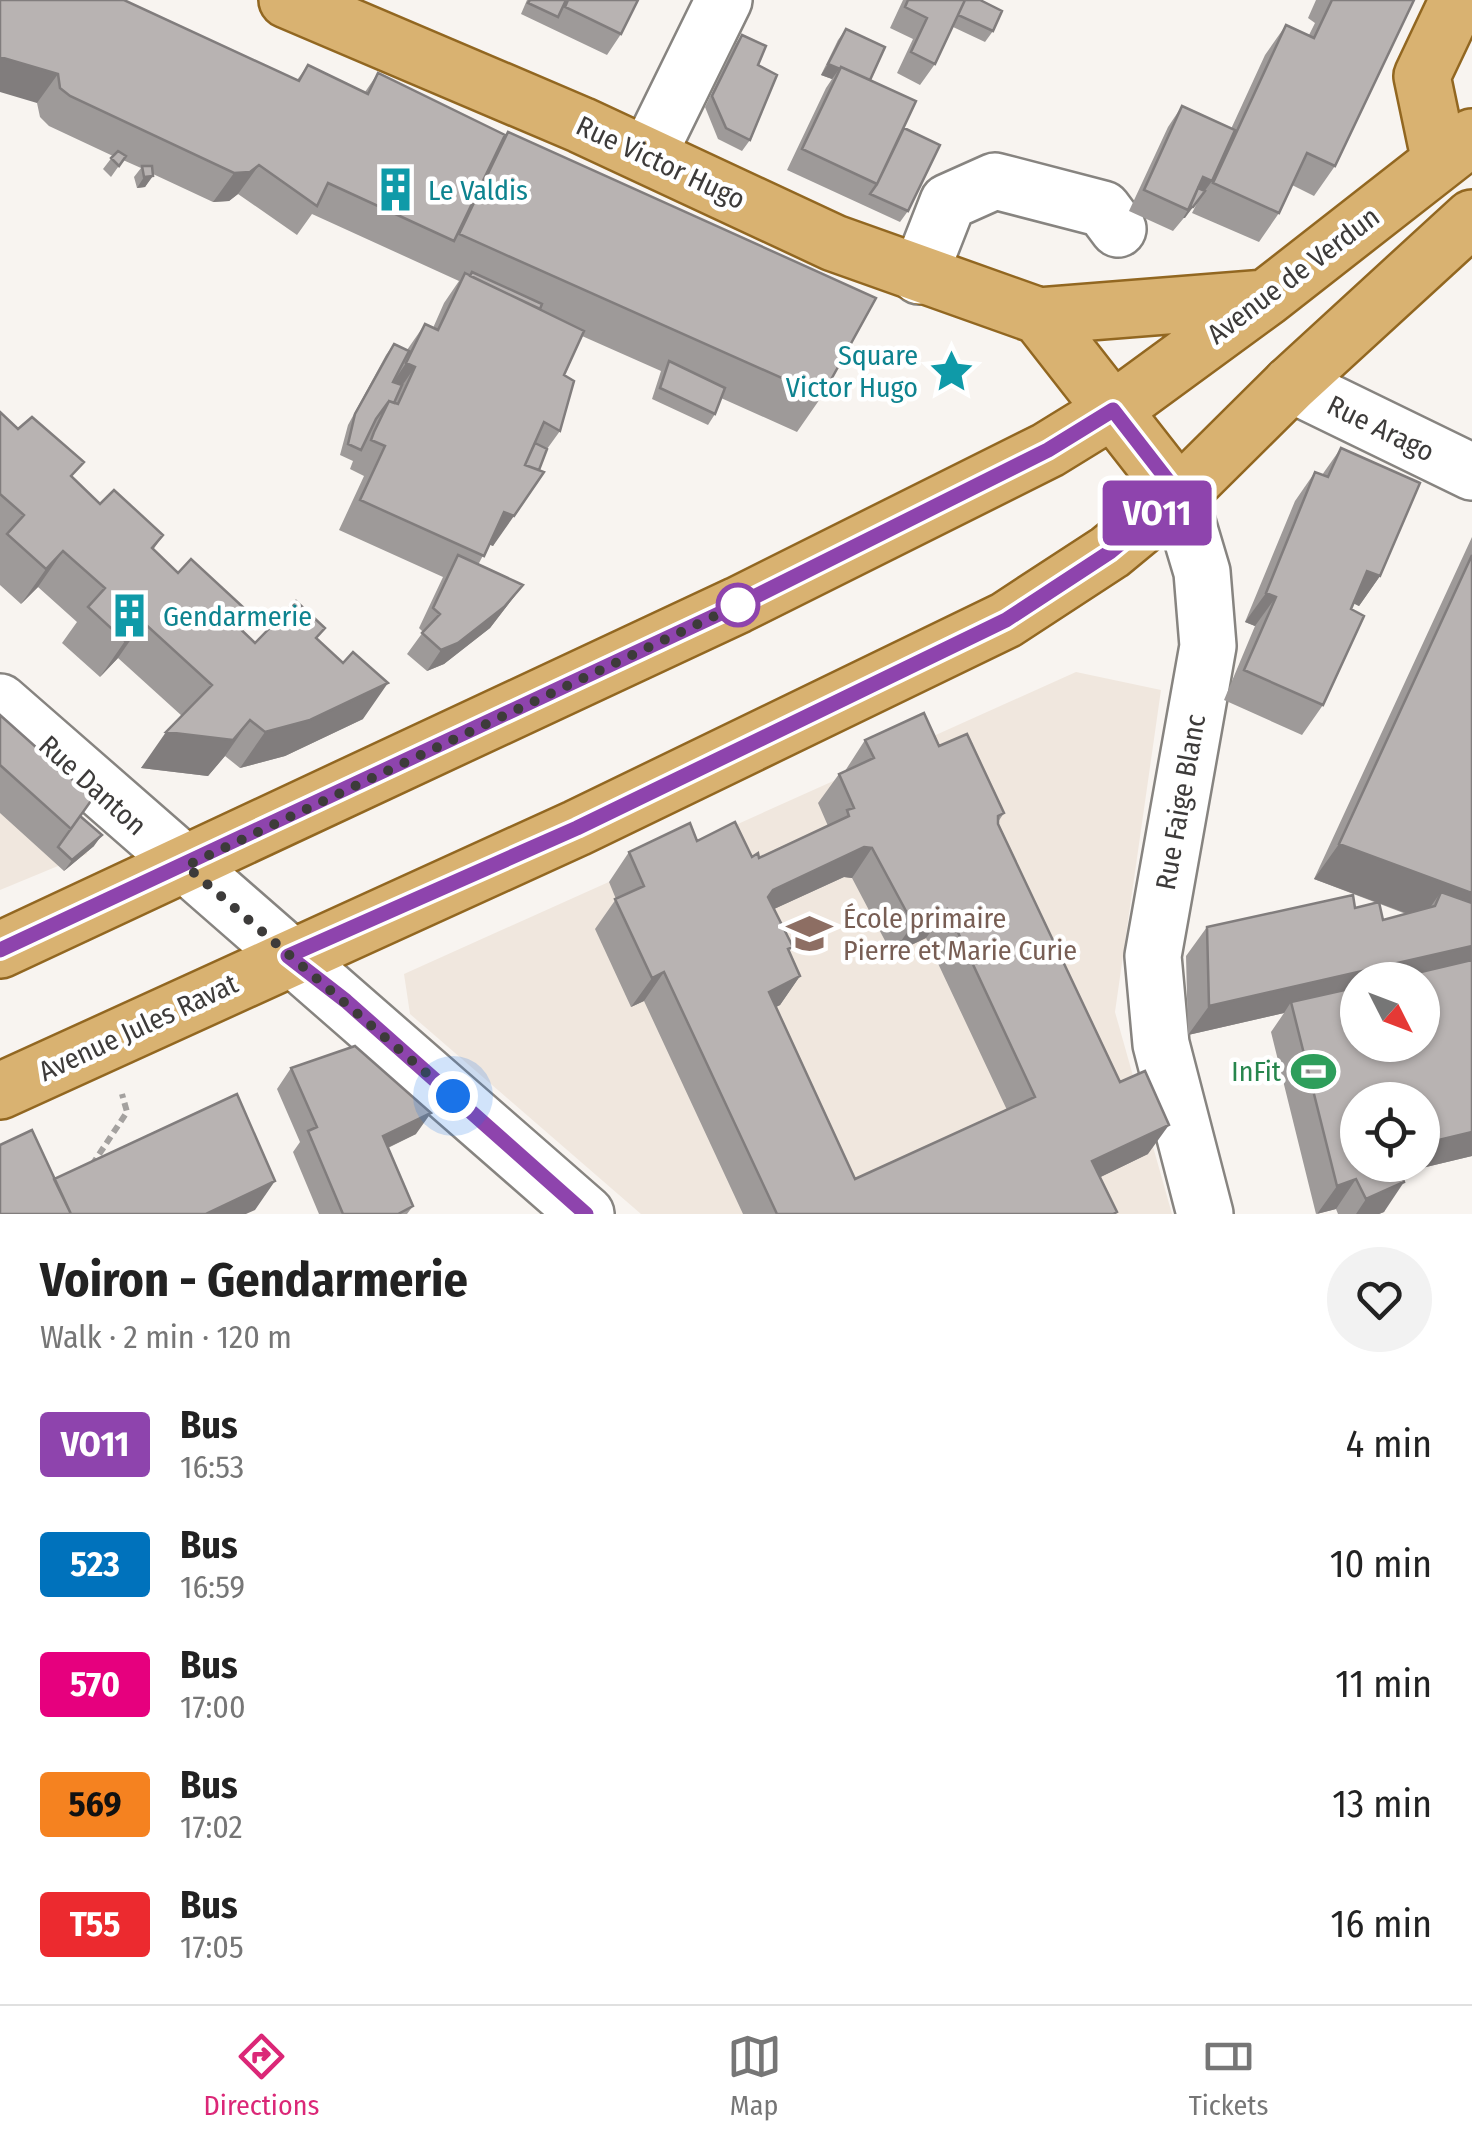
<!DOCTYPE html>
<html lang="en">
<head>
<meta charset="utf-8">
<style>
  body { margin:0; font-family:"Fira Sans Condensed",sans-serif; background:#f2f2f2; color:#222; height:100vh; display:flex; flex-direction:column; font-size:38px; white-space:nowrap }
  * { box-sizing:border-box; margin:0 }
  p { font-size:32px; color:#767676 }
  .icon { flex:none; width:55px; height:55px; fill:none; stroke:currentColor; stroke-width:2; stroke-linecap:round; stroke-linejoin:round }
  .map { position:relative; height:1214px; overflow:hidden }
  .side { display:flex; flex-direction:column; background:#fff; flex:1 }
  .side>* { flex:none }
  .badge { padding:0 20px; border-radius:8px; font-size:35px; line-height:65px }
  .needle { width:65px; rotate:132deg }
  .tools { position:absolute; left:1340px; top:962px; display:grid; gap:20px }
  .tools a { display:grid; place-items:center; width:100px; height:100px; border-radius:50%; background:#fff; box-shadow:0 2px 8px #0004; font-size:50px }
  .you { position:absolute; width:50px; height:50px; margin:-25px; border:8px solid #fff; border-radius:50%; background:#1a73e8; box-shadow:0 0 0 15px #1a73e833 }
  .map>.badge { position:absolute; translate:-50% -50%; box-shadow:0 0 0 5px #fff }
  .round { display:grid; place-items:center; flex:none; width:105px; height:105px; border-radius:52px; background:#f2f2f2 }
  .head { display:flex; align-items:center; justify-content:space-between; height:170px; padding:0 40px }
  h1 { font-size:48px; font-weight:700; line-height:75px }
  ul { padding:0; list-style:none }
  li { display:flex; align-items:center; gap:30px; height:120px; padding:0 40px }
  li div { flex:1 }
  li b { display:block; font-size:38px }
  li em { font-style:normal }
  li .badge { min-width:110px; font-weight:700; text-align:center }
  .menu { display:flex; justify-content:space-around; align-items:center; height:140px; border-top:2px solid #e0e0e0; background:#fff; font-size:28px; color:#767676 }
  .menu a { display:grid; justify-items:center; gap:5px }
  .menu .on { color:#db2777 }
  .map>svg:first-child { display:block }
</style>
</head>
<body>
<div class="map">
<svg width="1472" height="1214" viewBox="0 0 1472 1214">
  <rect width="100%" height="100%" fill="#f8f4f0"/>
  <path fill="#f0e7de" d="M 1076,672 L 1161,690 L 1115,1012 L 1172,1214 L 641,1214 L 410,1014 L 404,974 Z
    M 0,752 L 87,828 L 87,854 L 0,890 Z"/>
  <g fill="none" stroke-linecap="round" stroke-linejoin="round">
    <defs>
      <path id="minor" d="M 648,155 L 724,0
        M 919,276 L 948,202 L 995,181 L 1103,209 L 1118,229
        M 1291,384 L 1472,472
        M 1179,495 L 1202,572 L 1208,646 L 1153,956 L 1161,1044 L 1205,1214
        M 0,702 L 586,1214"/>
      <path id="major" d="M 287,0 L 581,125 L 834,243 L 1039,316 L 1179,495
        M 1440,162 L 1422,76 L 1458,0
        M 1039,316 L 1266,298
        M 0,950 L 738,605 L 1048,450 L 1113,410 L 1266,298 L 1472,137
        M 0,1091 L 577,828 L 1006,620 L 1110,552 L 1179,495 L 1291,384 L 1472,218"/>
    </defs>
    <use href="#minor" stroke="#878480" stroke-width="60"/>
    <use href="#major" stroke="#926721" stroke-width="60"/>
    <path stroke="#a4a19f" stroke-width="6" stroke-dasharray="8 5" stroke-linecap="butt" d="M 92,1165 L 127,1112 L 122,1094"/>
    <use href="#minor" stroke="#fff" stroke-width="55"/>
    <use href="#major" stroke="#d9b271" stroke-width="55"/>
  </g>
  <path fill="#9e9a99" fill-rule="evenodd" d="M 0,0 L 297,80 L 308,65 L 365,92 L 378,73 L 822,396 L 797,432 L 721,398 L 715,414 L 708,425 L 652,399 L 661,371 L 582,336 L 564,375 L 560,431 L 547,449 L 493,546 L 489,544 L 478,565 L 523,585 L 490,628 L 444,664 L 427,671 L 407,654 L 423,632 L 419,628 L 443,577 L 339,530 L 364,476 L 350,469 L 353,461 L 340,455 L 348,425 L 386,355 L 394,344 L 407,350 L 425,324 L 433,328 L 444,303 L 459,281 L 312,214 L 297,235 L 238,194 L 229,201 L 213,202 L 153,174 L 145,187 L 137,188 L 134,177 L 141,168 L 123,160 L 111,177 L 103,169 L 113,156 L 49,126 L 40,117 L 37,103 Z
    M 527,0 L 638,0 L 621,34 L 607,55 L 521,14 Z
    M 903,0 L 980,0 L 993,31 L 985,42 L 953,27 L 935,64 L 920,85 L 897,73 L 913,39 L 890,28 Z
    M 1316,0 L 1414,0 L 1335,166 L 1314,196 L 1292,185 L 1279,213 L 1259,242 L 1192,213 L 1198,201 L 1173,231 L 1129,211 L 1168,127 L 1182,106 L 1231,129 L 1265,55 L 1286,25 L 1309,35 L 1315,23 L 1308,18 Z
    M 846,29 L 870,80 L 904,128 L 908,211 L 900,222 L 787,170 L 826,88 L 832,79 L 821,75 L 838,40 Z
    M 742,35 L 758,65 L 750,140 L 742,151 L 718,139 L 705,107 L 734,46 Z
    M 0,412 L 73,478 L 100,504 L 163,535 L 153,550 L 178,573 L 244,608 L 234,623 L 255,643 L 317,640 L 363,719 L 285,756 L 240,768 L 225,756 L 208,776 L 141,768 L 182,716 L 118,658 L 100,677 L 62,643 L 77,622 L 38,587 L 21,604 L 0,585 Z
    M 1341,448 L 1380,576 L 1359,606 L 1353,603 L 1323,705 L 1302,735 L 1224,700 L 1255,626 L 1245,622 L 1295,501 L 1315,472 L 1322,475 Z
    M 1472,537 L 1472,1156 L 1401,1173 L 1384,1212 L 1379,1214 L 1338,1214 L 1336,1209 L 1316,1214 L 1271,1032 L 1284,1013 L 1188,1035 L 1186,956 L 1207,927 L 1355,908 L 1377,903 L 1314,879 ZM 1380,904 L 1406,914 L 1383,920 Z
    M 0,715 L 72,827 L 94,846 L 64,871 L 0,813 Z
    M 865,740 L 939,746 L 1004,813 L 998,822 L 1148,1154 L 1100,1177 L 1116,1214 L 743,1214 L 644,1001 L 631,1007 L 595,929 L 616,899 L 609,882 L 629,852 L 697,841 L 759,858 L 828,826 L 818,803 L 839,774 L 845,771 ZM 844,877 L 852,878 L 892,954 L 926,938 L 1007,1110 L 855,1179 L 776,1007 L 780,1005 L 800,976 L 790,952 L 774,909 Z
    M 291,1068 L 416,1134 L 388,1148 L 413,1206 L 407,1214 L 319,1214 L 293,1152 L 300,1142 L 277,1089 Z"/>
  <path fill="#817d7d" d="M 0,57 L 58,74 L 37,103 L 0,92 Z
    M 828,64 L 840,68 L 832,79 L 821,75 Z
    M 259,165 L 238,194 L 229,201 L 213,202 L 234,173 Z
    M 153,176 L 145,187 L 137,188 L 144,177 Z
    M 1203,177 L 1212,181 L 1185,218 L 1183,218 L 1188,210 L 1187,206 L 1190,199 Z
    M 406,363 L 415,367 L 395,396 L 386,393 Z
    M 504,512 L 514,516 L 493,546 L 483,542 Z
    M 63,551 L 38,587 L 21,604 L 46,569 Z
    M 1367,571 L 1380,576 L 1359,606 L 1347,600 Z
    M 523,585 L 490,628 L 444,664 L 427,671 L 441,650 Z
    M 1266,593 L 1276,597 L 1255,626 L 1245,622 Z
    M 143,622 L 118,658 L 100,677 L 125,641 Z
    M 388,683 L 363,719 L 285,756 L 240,768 L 265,732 Z
    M 250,720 L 225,756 L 208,776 L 141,768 L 166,732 Z
    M 102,835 L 94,846 L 64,871 L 72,860 Z
    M 1339,844 L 1472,893 L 1472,938 L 1435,906 L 1441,892 L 1422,919 L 1314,879 Z
    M 864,847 L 872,848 L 852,878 L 844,877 L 752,919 L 773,890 Z
    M 947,909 L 926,938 L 892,954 L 913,924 Z
    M 1472,946 L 1472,970 L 1422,980 L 1358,980 L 1358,996 L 1291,1002 L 1284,1013 L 1188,1035 L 1209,1006 Z
    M 664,972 L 644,1001 L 631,1007 L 652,978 Z
    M 800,976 L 780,1005 L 748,1021 L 769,992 Z
    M 431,1113 L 416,1134 L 368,1157 L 383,1136 Z
    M 1169,1125 L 1148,1154 L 1072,1191 L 1092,1161 Z
    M 1472,1132 L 1472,1156 L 1372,1180 L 1383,1165 L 1422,1165 L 1422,1144 Z
    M 1356,1179 L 1336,1209 L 1317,1214 L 1337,1186 Z
    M 275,1181 L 255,1210 L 246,1214 L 206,1214 Z
    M 1404,1182 L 1384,1212 L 1379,1214 L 1356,1214 L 1366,1199 Z"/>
  <path fill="#b8b3b2" stroke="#817d7d" stroke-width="2.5" fill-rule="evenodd" d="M 0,0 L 124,0 L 299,81 L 308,65 L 368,94 L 378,73 L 505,135 L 454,241 L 328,183 L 317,206 L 259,165 L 250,172 L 234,173 L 70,96 L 60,88 L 58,74 L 0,57 Z
    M 530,0 L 566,0 L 558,17 L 528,3 Z
    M 568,0 L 638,0 L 621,34 L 565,7 Z
    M 908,0 L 965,0 L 935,64 L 911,52 L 927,18 L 905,7 Z
    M 965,0 L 980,0 L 1002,11 L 993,31 L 958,15 Z
    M 1332,0 L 1414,0 L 1335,166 L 1307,153 L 1279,213 L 1213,183 L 1286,25 L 1314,38 Z
    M 846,29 L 885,47 L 870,80 L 841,67 L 840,69 L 828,64 Z
    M 742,35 L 766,46 L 758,65 L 777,75 L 750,140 L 726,128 L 712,96 Z
    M 841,67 L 916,101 L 877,184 L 802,149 Z
    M 1182,106 L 1235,130 L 1212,181 L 1203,177 L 1188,210 L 1144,190 Z
    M 904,128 L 940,145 L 908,211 L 870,194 L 877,184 Z
    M 508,132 L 876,298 L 822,396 L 459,234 Z
    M 118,151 L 126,156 L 119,166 L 111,158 Z
    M 142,166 L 152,166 L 153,176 L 144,177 Z
    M 1198,188 L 1205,191 L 1193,207 L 1190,207 Z
    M 472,272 L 542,304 L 540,309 L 470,276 Z
    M 465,273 L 584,331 L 564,375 L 574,381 L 560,431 L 544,422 L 525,465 L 544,472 L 514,516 L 504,512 L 484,556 L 360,500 L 385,446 L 371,440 L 374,432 L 389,401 L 398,404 L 415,367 L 406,363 L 425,324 L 438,330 Z
    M 394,344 L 409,351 L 393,382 L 402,385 L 394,403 L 389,401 L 376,419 L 361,450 L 348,444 L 355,414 Z
    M 669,361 L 725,388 L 715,414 L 660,388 Z
    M 0,412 L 18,429 L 32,417 L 84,462 L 71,476 L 100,504 L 114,490 L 163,535 L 152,548 L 178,573 L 191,559 L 244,608 L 231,620 L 255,643 L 296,601 L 325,628 L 316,638 L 343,663 L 353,652 L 388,683 L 310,720 L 265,732 L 250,720 L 233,740 L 166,732 L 212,685 L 143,622 L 125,641 L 88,607 L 105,588 L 63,551 L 46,569 L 7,534 L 24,515 L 0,494 Z
    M 535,443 L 547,449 L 539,470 L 525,465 Z
    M 1341,448 L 1420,483 L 1380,576 L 1367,571 L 1351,609 L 1364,616 L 1323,705 L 1244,670 L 1276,597 L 1266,593 L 1315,472 L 1328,477 Z
    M 458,555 L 523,585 L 504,607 L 458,643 L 441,650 L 422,633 L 440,614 L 433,608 Z
    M 1472,555 L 1472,893 L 1339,844 Z
    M 924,713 L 939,746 L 967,734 L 1004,813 L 998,816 L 998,824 L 1120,1082 L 1145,1071 L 1169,1125 L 1092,1161 L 1117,1212 L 1113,1214 L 777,1214 L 664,972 L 652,978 L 615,899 L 644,886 L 629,852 L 690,823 L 697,841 L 735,822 L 752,857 L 758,853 L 759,858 L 849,816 L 847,810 L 854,808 L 839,774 L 874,758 L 865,740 ZM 864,847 L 872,848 L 913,924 L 947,909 L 1035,1097 L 855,1179 L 769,992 L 800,976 L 788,949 L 793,947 L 768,897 L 773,890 Z
    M 0,715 L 93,798 L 71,829 L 0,765 Z
    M 80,816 L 102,835 L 72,860 L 58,847 Z
    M 1441,892 L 1472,903 L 1472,946 L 1209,1006 L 1207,927 L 1353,895 L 1355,908 L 1379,902 L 1383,920 L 1435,906 Z
    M 1472,960 L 1472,1132 L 1422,1144 L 1422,1100 L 1358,1100 L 1358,1165 L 1398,1165 L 1404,1182 L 1366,1199 L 1356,1179 L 1337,1186 L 1291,1002 L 1358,987 L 1358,1045 L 1422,1045 L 1422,980 L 1387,980 Z
    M 355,1046 L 431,1113 L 383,1136 L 413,1206 L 398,1214 L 343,1214 L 308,1131 L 317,1127 L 291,1068 Z
    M 237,1094 L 275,1181 L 206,1214 L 71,1214 L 54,1179 Z
    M 32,1130 L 71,1214 L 0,1214 L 0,1145 Z"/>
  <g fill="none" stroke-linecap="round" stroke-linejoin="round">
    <defs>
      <path id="line" d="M 0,950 L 738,605 L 1048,450 L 1113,410 L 1179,495 L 1110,552 L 1006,620 L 577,828 L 288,956 L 346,1001 L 586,1214"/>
    </defs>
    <use href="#line" stroke="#fff" stroke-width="22"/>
    <use href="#line" stroke="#8e44ad" stroke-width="15"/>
    <path stroke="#3d3b3a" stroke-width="10" stroke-dasharray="0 18" d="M 453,1096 L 186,866 L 738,605"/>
  </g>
  <defs>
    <symbol id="building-bare" viewBox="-9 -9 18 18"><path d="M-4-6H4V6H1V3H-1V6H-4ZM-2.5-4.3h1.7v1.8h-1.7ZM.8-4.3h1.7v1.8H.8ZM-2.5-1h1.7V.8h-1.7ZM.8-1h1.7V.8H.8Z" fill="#0f9aa8" stroke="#fff" stroke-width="2.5" paint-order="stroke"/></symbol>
    <symbol id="sight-bare" viewBox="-9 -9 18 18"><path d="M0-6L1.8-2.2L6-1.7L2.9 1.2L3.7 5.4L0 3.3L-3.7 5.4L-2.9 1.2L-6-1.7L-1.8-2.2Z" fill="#0f9aa8" stroke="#fff" stroke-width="2.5" paint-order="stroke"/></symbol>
    <symbol id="school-bare" viewBox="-9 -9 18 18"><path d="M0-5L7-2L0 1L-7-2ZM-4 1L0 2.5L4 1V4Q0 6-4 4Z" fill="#8d6e63" stroke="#fff" stroke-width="2.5" paint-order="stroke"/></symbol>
    <symbol id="stadium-bare" viewBox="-9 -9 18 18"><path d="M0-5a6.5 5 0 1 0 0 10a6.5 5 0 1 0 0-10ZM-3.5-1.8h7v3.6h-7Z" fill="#2e9e5b" stroke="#fff" stroke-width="2.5" paint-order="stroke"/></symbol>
  </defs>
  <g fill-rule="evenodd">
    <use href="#building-bare" x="364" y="158" width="63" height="63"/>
    <use href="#sight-bare" x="920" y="340" width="63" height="63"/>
    <use href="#building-bare" x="98" y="584" width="63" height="63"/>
    <use href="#school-bare" x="778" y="902" width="63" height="63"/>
    <use href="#stadium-bare" x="1282" y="1040" width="63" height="63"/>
  </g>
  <circle fill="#fff" stroke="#8e44ad" stroke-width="5" cx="738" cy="605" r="20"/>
  <g text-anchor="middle" stroke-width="9" stroke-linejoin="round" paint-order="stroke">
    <g font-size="28" fill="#3d3b3a" stroke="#fff">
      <text transform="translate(661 162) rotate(25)" y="10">Rue Victor Hugo</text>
      <text transform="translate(1293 275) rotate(-37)" y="10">Avenue de Verdun</text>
      <text transform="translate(1381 428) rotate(26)" y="10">Rue Arago</text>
      <text transform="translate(93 785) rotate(42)" y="10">Rue Danton</text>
      <text transform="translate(1180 802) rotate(-80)" y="10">Rue Faige Blanc</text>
      <text transform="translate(138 1027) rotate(-25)" y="10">Avenue Jules Ravat</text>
    </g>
    <g font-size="28" fill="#0d838f" stroke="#fff" text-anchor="start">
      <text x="428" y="200">Le Valdis</text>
      <text x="918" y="365" text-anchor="end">Square<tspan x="918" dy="32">Victor Hugo</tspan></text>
      <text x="163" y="626">Gendarmerie</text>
    </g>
    <g font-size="28" fill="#785e54" stroke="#fff" text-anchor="start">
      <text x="843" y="928">École primaire<tspan x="843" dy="32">Pierre et Marie Curie</tspan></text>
    </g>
    <g font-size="28" fill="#27864d" stroke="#fff" text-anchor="end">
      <text x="1281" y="1081">InFit</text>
    </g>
  </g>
</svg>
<div class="tools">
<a><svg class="needle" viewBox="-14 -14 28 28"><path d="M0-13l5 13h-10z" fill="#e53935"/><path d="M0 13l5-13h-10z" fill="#767676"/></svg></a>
<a><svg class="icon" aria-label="locate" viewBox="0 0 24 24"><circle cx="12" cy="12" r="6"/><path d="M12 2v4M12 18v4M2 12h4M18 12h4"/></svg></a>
</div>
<div class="you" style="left:453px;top:1096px"></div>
<b class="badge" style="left:1157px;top:513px;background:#8e44ad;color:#fff">VO11</b>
</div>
<section class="side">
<div class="head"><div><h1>Voiron - Gendarmerie</h1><p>Walk · 2 min · 120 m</p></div><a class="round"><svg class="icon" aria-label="heart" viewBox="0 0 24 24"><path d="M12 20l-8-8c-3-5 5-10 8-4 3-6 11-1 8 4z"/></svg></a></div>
<ul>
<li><span class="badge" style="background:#8e44ad;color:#fff">VO11</span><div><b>Bus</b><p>16:53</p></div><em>4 min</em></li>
<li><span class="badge" style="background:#0072bc;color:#fff">523</span><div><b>Bus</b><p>16:59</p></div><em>10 min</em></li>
<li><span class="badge" style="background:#e6007e;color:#fff">570</span><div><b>Bus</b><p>17:00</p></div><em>11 min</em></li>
<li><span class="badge" style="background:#f58220;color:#111">569</span><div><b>Bus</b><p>17:02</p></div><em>13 min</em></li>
<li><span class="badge" style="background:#ec2a2f;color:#fff">T55</span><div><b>Bus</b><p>17:05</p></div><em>16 min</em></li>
</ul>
</section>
<nav class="menu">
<a class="on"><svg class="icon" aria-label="directions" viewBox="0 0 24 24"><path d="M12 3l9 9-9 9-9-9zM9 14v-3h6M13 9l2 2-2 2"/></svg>Directions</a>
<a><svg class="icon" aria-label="map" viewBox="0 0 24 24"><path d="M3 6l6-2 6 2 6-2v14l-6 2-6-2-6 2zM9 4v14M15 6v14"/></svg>Map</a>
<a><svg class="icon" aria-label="tickets" viewBox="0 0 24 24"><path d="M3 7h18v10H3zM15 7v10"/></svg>Tickets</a>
</nav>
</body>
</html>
